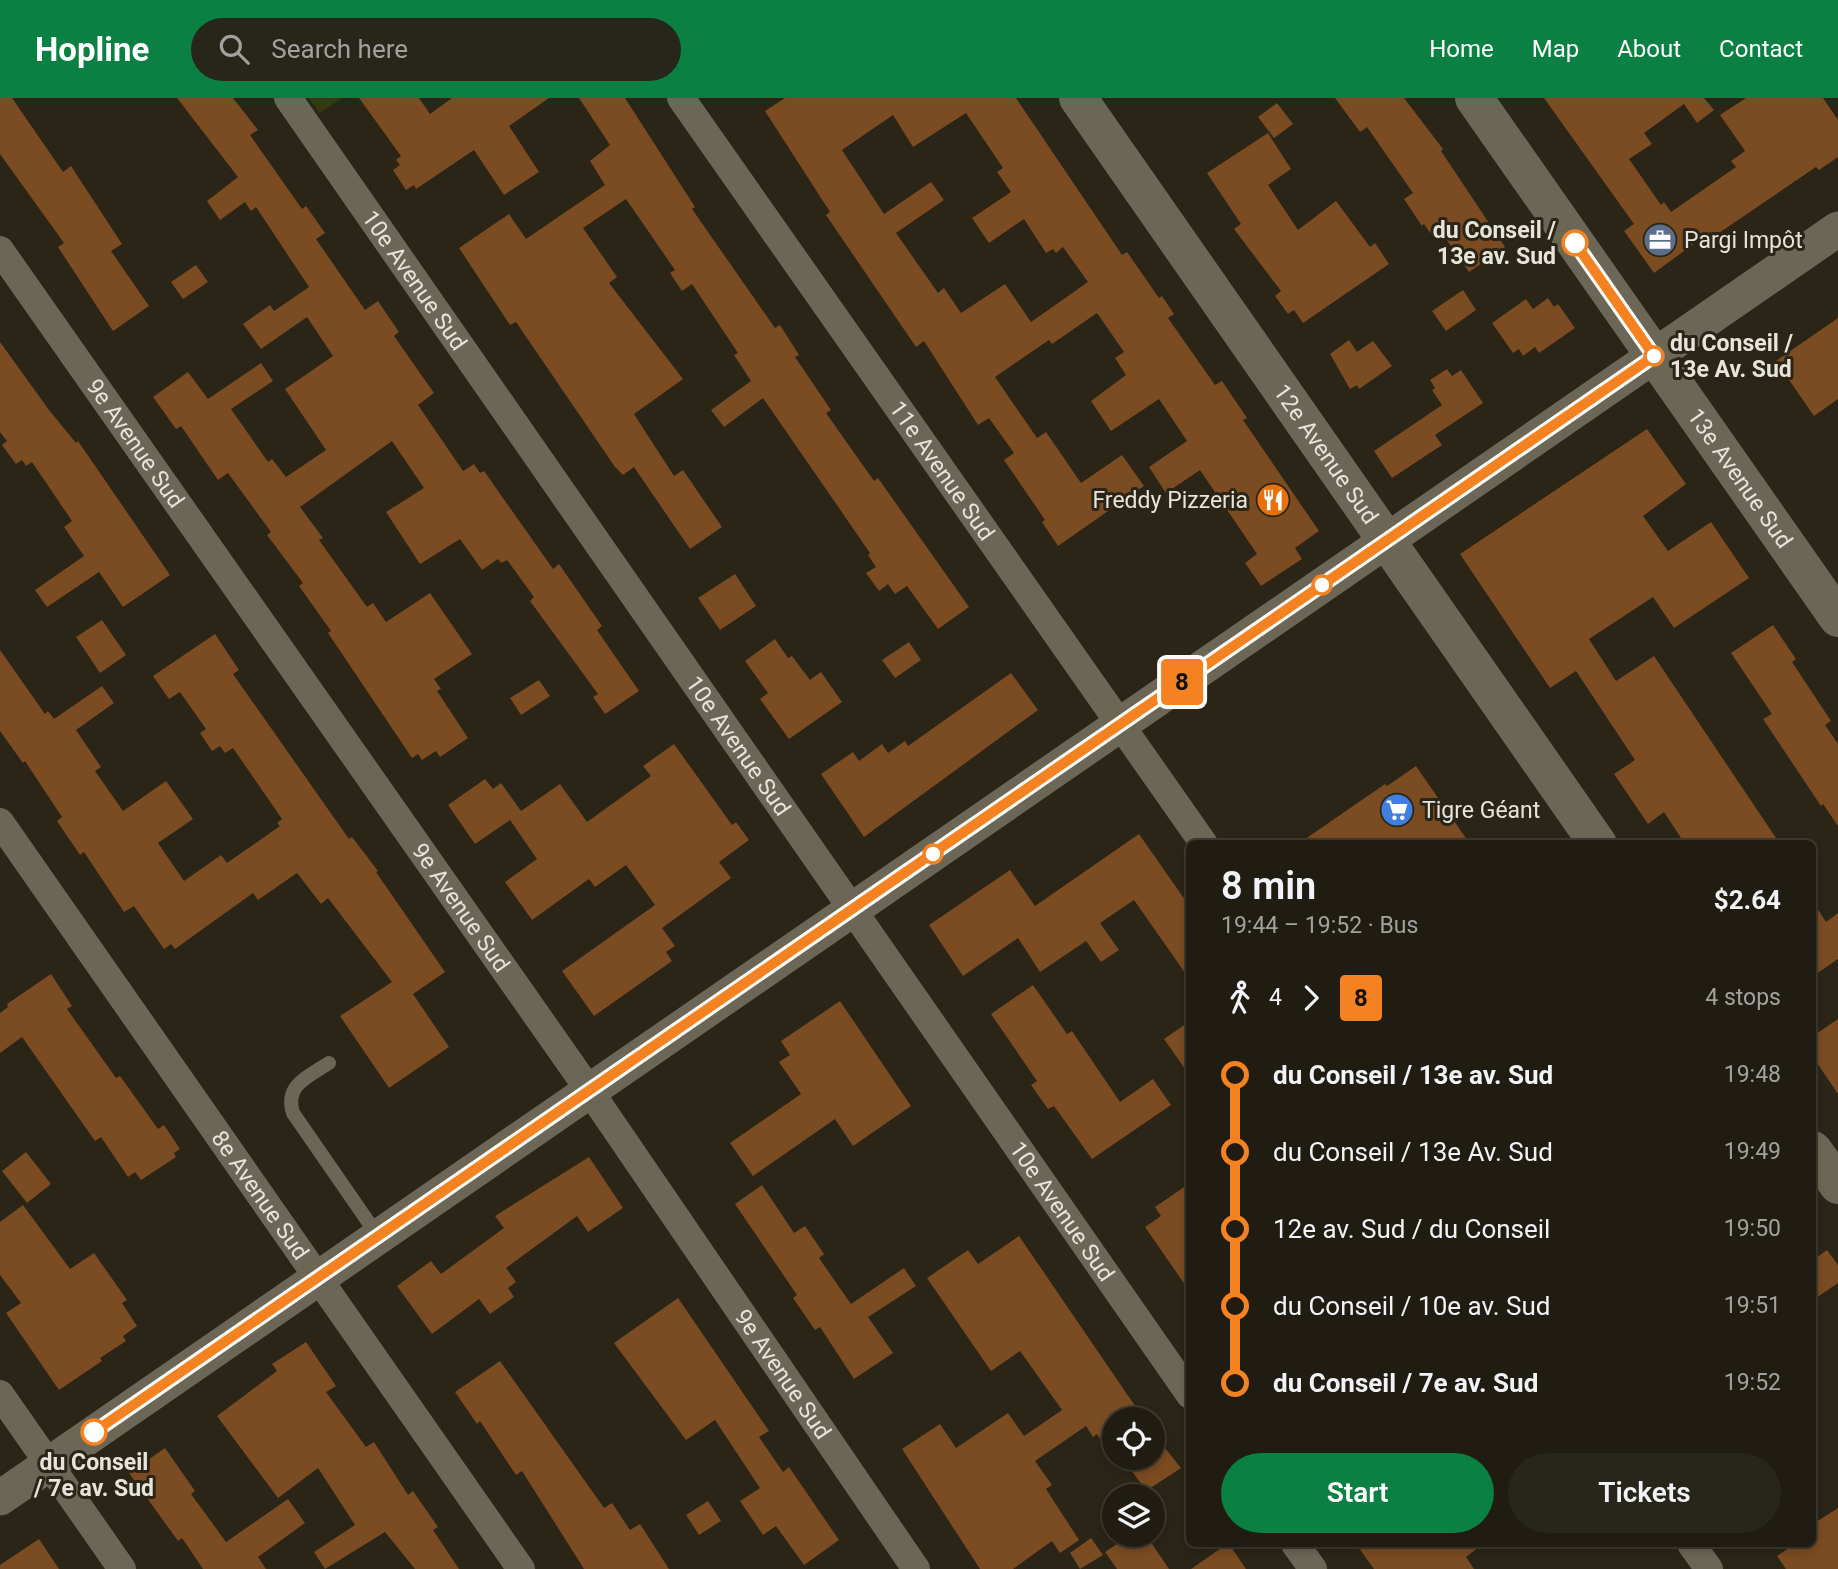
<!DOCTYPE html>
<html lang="en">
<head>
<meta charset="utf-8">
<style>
  body { margin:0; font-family:Roboto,sans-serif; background:#28251a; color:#f1f3f6; height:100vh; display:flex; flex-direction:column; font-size:26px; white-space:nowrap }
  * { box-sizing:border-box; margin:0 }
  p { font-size:23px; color:#a2a19f }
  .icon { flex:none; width:38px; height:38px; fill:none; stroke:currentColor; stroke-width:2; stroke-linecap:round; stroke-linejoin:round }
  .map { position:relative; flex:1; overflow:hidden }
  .side { position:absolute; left:1186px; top:742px; width:630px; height:707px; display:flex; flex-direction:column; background:#201c11; border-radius:10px; box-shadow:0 4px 10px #0003,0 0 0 2px #3d3a31 }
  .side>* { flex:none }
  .badge { padding:0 14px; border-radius:5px; font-size:24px; line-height:46px }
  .fabs { position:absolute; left:1102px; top:1309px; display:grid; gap:14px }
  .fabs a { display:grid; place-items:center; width:63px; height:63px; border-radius:50%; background:#201c11; box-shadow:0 4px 10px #0003,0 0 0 2px #3d3a31; font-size:35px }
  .map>.badge { position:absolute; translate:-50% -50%; box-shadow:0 0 0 4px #fff }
  .legs { display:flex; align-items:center; gap:10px; height:77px; padding:0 35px; font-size:23px }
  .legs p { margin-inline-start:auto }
  .headline { display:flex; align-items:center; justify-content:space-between; height:119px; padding:0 35px }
  h1 { font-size:38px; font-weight:600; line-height:52px }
  .primary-button { display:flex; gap:14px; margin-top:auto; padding:14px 35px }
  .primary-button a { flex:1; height:80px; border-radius:42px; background:#0b8043; color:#fff; font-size:28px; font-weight:600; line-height:80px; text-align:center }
  .primary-button a+a { background:#28251a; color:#f1f3f6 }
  ul { padding:0 35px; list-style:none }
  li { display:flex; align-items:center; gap:24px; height:77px; font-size:26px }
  li i { display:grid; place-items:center; width:10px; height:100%; margin:0 9px; background:currentColor }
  li i::after { content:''; width:18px; height:18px; margin:-9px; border:5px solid; border-radius:50%; background:#201c11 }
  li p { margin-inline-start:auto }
  li:first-child i { background:linear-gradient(#0000 50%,currentColor 0) }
  li:last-child i { background:linear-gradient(currentColor 50%,#0000 0) }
  header { display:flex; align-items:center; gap:42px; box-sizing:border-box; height:98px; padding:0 35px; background:#0b8043; color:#fff }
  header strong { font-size:33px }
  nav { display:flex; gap:38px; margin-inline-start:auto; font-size:24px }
  .search { width:490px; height:63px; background:#28251a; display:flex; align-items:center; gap:18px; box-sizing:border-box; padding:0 24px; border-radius:38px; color:#a2a19f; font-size:26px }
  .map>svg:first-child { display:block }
</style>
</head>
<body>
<header>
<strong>Hopline</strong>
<div class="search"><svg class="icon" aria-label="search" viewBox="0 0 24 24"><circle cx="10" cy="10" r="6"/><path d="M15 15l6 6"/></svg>Search here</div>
<nav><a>Home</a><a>Map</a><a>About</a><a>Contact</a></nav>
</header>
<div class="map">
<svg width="1838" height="1471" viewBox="0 0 1838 1471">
  <rect width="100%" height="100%" fill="#2a2517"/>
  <path fill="#37380f" d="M 309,0 L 342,0 L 320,15 Z"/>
  <path fill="#7b4b22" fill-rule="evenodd" d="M 0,0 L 12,0 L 63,74 L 71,68 L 122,146 L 111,153 L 149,208 L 113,233 L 58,149 L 64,145 L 0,56 Z
    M 177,0 L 233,0 L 258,32 L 250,37 L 302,111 L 306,108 L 325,135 L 316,141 L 365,212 L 378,203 L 399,234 L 394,238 L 434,295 L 418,307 L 463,373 L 474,366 L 480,375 L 484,373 L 553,471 L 559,466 L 602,528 L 597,532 L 639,593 L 605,616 L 593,599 L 598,596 L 530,503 L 534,499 L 507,462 L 501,465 L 498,461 L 482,472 L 460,441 L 420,466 L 386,414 L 424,390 L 392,343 L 300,409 L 323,440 L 319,442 L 367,509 L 373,505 L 386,524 L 430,495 L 472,556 L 434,581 L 441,591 L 437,593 L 468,640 L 440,659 L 436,653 L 422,662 L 418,656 L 412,660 L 328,535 L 331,533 L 299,488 L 303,485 L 267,437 L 271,434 L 228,375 L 218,382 L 181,328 L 176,331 L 153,299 L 188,274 L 208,301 L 261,265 L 273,283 L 231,311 L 268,364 L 272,361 L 286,379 L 326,352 L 285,291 L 333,258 L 307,219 L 261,251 L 243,226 L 270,207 L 274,213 L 309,189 L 256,109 L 251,113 L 245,104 L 220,122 L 207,103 L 238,79 Z
    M 359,0 L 419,0 L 430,16 L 452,0 L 549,0 L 509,28 L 539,74 L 504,97 L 474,52 L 416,91 L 414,87 L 406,92 L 393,72 L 400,67 L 396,62 L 401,58 Z
    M 579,0 L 625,0 L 695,109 L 692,111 L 775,230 L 780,227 L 799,257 L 795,259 L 831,312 L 826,315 L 874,383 L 878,380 L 969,509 L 938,531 L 907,488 L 895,496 L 888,486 L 879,493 L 866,475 L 876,469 L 868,457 L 870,455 L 763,300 L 724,329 L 711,312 L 751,283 L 734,257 L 738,255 L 692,186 L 682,193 L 670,175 L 675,172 L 626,101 L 583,130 L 617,179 L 609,185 L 683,281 L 634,316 L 674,378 L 683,372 L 722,429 L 690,451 L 634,369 L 623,377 L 615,369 L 516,224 L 510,227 L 459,150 L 509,116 L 526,141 L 605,87 L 590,63 L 610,47 Z
    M 785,0 L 1016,0 L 1122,157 L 1127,154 L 1159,200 L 1162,198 L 1174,216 L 1168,220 L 1215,287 L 1222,283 L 1247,320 L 1243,322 L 1319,433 L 1295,450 L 1302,461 L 1261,488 L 1245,465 L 1257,456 L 1200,372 L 1166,395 L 1149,369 L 1187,343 L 1159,301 L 1111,333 L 1091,303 L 1126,277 L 1115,260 L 1124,254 L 1097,215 L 1052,246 L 1049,242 L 995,279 L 1037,340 L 1046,334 L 1081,385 L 1122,357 L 1144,388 L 1058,448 L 1042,424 L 1045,422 L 1004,362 L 1014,355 L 989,320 L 978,327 L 924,243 L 916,249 L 826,117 L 830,114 L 765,13 ZM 966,15 L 1003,70 L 997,74 L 1011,94 L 972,120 L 989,145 L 1024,121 L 1046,155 L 1053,151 L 1056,155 L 1063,149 L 1088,184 L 1031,224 L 1005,186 L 961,215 L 944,190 L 938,195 L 896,135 L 944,102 L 931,84 L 884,116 L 842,52 L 893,17 L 913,49 Z
    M 1335,0 L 1404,0 L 1443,51 L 1441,53 L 1505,149 L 1469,174 L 1439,131 L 1431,136 L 1424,126 L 1422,128 L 1404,101 L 1413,95 L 1367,29 L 1360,34 Z
    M 1544,0 L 1704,0 L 1714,12 L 1697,25 L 1684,6 L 1644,35 L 1652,46 L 1629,61 L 1661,107 L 1664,104 L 1671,114 L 1736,69 L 1731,63 L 1745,53 L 1720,17 L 1746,0 L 1823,0 L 1838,22 L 1838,59 L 1819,72 L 1816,69 L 1713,139 L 1710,134 L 1654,175 L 1624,133 L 1634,126 Z
    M 1277,5 L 1293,26 L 1274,40 L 1258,19 Z
    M 1268,35 L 1291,71 L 1268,87 L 1298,132 L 1336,103 L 1370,149 L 1375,145 L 1389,166 L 1303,225 L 1294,212 L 1288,216 L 1275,198 L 1281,193 L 1234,131 L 1241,126 L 1207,75 Z
    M 196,167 L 208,184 L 183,201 L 171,184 Z
    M 1463,192 L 1476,212 L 1446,233 L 1432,213 Z
    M 1548,200 L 1554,209 L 1558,206 L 1575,230 L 1539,255 L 1535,249 L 1523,258 L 1519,251 L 1513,255 L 1492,225 L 1526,201 L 1533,211 Z
    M 1838,220 L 1838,301 L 1814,318 L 1776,263 Z
    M 1349,242 L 1357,254 L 1373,243 L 1392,268 L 1359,291 L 1357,287 L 1350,291 L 1330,256 Z
    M 0,244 L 49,312 L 76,345 L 78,343 L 170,477 L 123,509 L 99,474 L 47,509 L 35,492 L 84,458 L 64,429 L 72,423 L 32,364 L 26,368 L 22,362 L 16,366 L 2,347 L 7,343 L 0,334 Z
    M 1447,271 L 1452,278 L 1461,272 L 1483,305 L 1435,337 L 1442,347 L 1392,380 L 1374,353 L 1442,307 L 1432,292 L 1435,290 L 1430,282 Z
    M 1647,331 L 1686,386 L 1643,418 L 1668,453 L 1711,424 L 1749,480 L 1674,530 L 1653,499 L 1589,541 L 1616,583 L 1654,558 L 1780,746 L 1685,746 L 1664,714 L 1648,726 L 1614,676 L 1635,662 L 1576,573 L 1550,590 L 1460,456 Z
    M 735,476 L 756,508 L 720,532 L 698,500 Z
    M 102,522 L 126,557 L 100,575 L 76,539 Z
    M 1773,527 L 1796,561 L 1792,564 L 1831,623 L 1825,627 L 1838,646 L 1838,728 L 1823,706 L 1821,708 L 1763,621 L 1772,616 L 1731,555 Z
    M 215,536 L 239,572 L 233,576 L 349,741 L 352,739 L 378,773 L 376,774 L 445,874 L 413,896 L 449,949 L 389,990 L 340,918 L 392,884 L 328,800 L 321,806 L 297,775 L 258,802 L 253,795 L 175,851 L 171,846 L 164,851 L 134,808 L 124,814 L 84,754 L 80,757 L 57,723 L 62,719 L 25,663 L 23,665 L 0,633 L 0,552 L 45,616 L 48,613 L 54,621 L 102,588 L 114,605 L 76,632 L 101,669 L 95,673 L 123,713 L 166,683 L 193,721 L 158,745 L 184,783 L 221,757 L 227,765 L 280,728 L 277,725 L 282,721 L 233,650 L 225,655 L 220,648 L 212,653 L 200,635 L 206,631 L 180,594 L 169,601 L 153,578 Z
    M 775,541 L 788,560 L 792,558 L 810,582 L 821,574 L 842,604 L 789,641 L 760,601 L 768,595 L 745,563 Z
    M 909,544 L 921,562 L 895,580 L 882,562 Z
    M 1011,575 L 1038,612 L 864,739 L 821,676 L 853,654 L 859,663 L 882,646 L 888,655 L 905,643 L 908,648 Z
    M 539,582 L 550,598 L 521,617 L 510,600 Z
    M 674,646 L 732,727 L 736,724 L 749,742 L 719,764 L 731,780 L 662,830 L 675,848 L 666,854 L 672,863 L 594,918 L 562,873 L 655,807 L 626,767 L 595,789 L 589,781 L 532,822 L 505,784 L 537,761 L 510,722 L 475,746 L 448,707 L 485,681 L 493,691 L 501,685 L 521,713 L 560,686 L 587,724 L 651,678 L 643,668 Z
    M 1416,668 L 1470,746 L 1298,746 L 1385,686 L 1387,688 Z
    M 1139,736 L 1190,809 L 1190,882 L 1134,802 L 1100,825 L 1119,852 L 1101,864 L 1086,843 L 1040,874 L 1018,840 L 963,878 L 929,827 L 1010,772 L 1035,808 Z
    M 1813,804 L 1826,824 L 1838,815 L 1838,861 L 1813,878 Z
    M 51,876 L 72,908 L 67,911 L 116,980 L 120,978 L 158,1031 L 164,1027 L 180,1051 L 174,1055 L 176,1059 L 141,1082 L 135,1074 L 128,1079 L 101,1039 L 95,1043 L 22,939 L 0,955 L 0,915 L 8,909 L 7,906 Z
    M 1033,887 L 1067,936 L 1072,933 L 1120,1004 L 1153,981 L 1171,1007 L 1092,1061 L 1054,1008 L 1048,1011 L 1031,987 L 1037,983 L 991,916 Z
    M 840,903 L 911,1008 L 853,1048 L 835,1021 L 753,1078 L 730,1045 L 801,996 L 779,964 L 790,957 L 781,943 Z
    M 1838,921 L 1838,996 L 1813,959 L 1813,938 Z
    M 1190,923 L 1190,978 L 1164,941 Z
    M 26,1054 L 51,1086 L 27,1105 L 2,1073 Z
    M 589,1059 L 623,1110 L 588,1134 L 577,1118 L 506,1170 L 516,1184 L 508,1190 L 514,1199 L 490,1216 L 479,1201 L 432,1236 L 397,1188 L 431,1163 L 441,1176 L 504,1130 L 495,1118 Z
    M 1190,1085 L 1190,1194 L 1145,1129 L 1161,1118 L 1155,1109 Z
    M 762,1087 L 794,1135 L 805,1128 L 824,1156 L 819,1160 L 851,1206 L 904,1170 L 916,1188 L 868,1219 L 893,1255 L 854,1281 L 820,1229 L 815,1232 L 793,1200 L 797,1197 L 735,1106 Z
    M 23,1107 L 70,1171 L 94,1155 L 127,1202 L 122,1205 L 137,1228 L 123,1238 L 126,1243 L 100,1260 L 102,1263 L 59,1292 L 6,1215 L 21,1205 L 0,1177 L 0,1124 Z
    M 1019,1138 L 1144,1321 L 1115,1321 L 1115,1348 L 1109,1341 L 1103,1345 L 1097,1336 L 1093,1339 L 1086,1328 L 1035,1363 L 1052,1387 L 1046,1391 L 1079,1442 L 1060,1455 L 1052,1443 L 1013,1471 L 980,1471 L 902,1351 L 940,1326 L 956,1350 L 1008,1315 L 1024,1338 L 1062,1312 L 1020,1253 L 991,1273 L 927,1180 L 968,1152 L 978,1166 Z
    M 1827,1152 L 1838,1167 L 1838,1185 L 1813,1202 L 1813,1162 Z
    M 678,1200 L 769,1333 L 759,1339 L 783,1374 L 789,1369 L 839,1442 L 804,1467 L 776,1428 L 763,1437 L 740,1403 L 760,1390 L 715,1322 L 686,1342 L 614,1245 Z
    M 306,1244 L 336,1288 L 326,1294 L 366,1349 L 374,1344 L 408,1397 L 413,1393 L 438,1429 L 433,1432 L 459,1471 L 415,1471 L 385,1434 L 325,1471 L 314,1454 L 355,1427 L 318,1370 L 278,1400 L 217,1318 L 277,1273 L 272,1266 Z
    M 500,1263 L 604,1410 L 612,1405 L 630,1432 L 640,1426 L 669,1471 L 584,1471 L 522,1373 L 516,1377 L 480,1323 L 477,1326 L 455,1294 Z
    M 1153,1335 L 1181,1370 L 1146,1393 L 1123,1360 L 1153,1360 Z
    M 165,1350 L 195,1393 L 191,1396 L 226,1444 L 288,1401 L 305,1425 L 258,1459 L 266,1471 L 203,1471 L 182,1440 L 178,1443 L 129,1375 Z
    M 708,1403 L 721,1423 L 699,1437 L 686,1417 Z
    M 1838,1410 L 1838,1471 L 1786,1471 L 1777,1458 L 1795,1446 L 1813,1446 L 1813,1426 Z
    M 1130,1437 L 1146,1437 L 1169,1471 L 1117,1471 L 1105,1454 Z
    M 1091,1440 L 1103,1457 L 1080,1471 L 1070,1455 Z
    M 39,1441 L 59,1471 L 0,1471 L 0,1467 Z
    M 1229,1446 L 1246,1471 L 1191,1471 L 1227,1446 Z
    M 1356,1446 L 1483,1446 L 1466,1459 L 1474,1471 L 1374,1471 Z"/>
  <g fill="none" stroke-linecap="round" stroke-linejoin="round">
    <path stroke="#6c6656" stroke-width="14" d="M 329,965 C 309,978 284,987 293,1015 L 378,1138"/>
    <g stroke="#6c6656" stroke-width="28">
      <path id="s1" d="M 288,0 L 1190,1297"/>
      <path id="s2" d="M 681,0 L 1204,746"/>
      <path id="s3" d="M 0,152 L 589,992 L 916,1471"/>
      <path id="s4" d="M 0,724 L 521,1471"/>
      <path d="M 0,1296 L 122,1471"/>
      <path d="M 1295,1446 L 1313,1471"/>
      <path d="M 1691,1446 L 1709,1471"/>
    </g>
    <path stroke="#6c6656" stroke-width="35" d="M 0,1400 L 1838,131"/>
    <g stroke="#6c6656" stroke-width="38">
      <path id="s5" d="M 1078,0 L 1598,746"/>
      <path id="s6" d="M 1474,0 L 1838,520"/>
      <path d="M 1813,1052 L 1838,1087"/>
    </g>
  </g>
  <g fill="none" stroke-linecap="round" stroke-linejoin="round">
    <defs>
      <path id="line-1" d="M 94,1334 L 1654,258 L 1575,145"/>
    </defs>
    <use href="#line-1" stroke="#fff" stroke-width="16"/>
    <use href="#line-1" stroke="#f58220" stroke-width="10"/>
  </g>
  <defs>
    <symbol id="office-disc" viewBox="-11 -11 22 22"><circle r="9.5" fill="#5c6f8a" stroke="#2a2517"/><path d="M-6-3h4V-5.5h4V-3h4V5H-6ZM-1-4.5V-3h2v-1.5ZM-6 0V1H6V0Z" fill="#fff"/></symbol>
    <symbol id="restaurant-disc" viewBox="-11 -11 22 22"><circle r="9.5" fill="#e8710a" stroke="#2a2517"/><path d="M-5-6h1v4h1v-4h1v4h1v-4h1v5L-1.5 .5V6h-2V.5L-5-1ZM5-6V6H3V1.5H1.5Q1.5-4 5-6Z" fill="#fff"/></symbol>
    <symbol id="supermarket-disc" viewBox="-11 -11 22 22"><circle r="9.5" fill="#3f7fe0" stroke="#2a2517"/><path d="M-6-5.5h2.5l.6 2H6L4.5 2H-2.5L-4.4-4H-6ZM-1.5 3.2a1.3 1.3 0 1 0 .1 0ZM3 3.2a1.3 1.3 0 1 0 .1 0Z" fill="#fff"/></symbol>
  </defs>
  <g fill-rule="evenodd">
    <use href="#office-disc" x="1641" y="123" width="38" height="38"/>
    <use href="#restaurant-disc" x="1254" y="383" width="38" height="38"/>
    <use href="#supermarket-disc" x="1378" y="693" width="38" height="38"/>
  </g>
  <g fill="#fff" stroke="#f58220" stroke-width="3.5">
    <circle cx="1575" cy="145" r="12"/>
    <circle cx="1654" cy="258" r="9"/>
    <circle cx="1322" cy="487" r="9"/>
    <circle cx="933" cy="756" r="9"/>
    <circle cx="94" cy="1334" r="12"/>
  </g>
  <g text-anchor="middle" stroke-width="6" stroke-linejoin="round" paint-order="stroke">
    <g font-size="23" font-weight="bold" fill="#e7e4db" stroke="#2a2517" text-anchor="end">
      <text x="1556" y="140">du Conseil /<tspan x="1556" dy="26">13e av. Sud</tspan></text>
      <text x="1670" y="253" text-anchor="start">du Conseil /<tspan x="1670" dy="26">13e Av. Sud</tspan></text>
      <text x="94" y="1372" text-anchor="middle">du Conseil<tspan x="94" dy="26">/ 7e av. Sud</tspan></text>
    </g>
    <g font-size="23" fill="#e7e4db" stroke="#2a2517" text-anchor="start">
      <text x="1684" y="150">Pargi Impôt</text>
      <text x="1248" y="410" text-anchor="end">Freddy Pizzeria</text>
      <text x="1422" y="720">Tigre Géant</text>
    </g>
    <g font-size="23" fill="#e7e4db" stroke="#2a2517">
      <text dy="8" stroke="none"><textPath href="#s1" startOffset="222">10e Avenue Sud</textPath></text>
      <text dy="8" stroke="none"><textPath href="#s3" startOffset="236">9e Avenue Sud</textPath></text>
      <text dy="8" stroke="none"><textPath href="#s5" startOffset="434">12e Avenue Sud</textPath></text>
      <text dy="8" stroke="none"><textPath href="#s2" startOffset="455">11e Avenue Sud</textPath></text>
      <text dy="8" stroke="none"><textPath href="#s6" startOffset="464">13e Avenue Sud</textPath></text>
      <text dy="8" stroke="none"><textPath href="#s1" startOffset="789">10e Avenue Sud</textPath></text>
      <text dy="8" stroke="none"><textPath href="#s3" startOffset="803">9e Avenue Sud</textPath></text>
      <text dy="8" stroke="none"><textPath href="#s4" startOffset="455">8e Avenue Sud</textPath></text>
      <text dy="8" stroke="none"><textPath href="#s1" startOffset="1356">10e Avenue Sud</textPath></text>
      <text dy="8" stroke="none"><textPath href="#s3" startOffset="1370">9e Avenue Sud</textPath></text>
    </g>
  </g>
</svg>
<div class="fabs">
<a><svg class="icon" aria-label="locate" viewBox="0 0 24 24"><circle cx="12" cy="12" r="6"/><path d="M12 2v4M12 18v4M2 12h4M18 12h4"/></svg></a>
<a><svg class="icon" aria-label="layers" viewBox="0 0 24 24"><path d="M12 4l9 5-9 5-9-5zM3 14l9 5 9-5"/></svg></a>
</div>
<b class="badge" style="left:1182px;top:584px;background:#f58220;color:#111">8</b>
<section class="side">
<div class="headline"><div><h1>8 min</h1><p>19:44 – 19:52 · Bus</p></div><b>$2.64</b></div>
<div class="legs"><svg class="icon" aria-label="walk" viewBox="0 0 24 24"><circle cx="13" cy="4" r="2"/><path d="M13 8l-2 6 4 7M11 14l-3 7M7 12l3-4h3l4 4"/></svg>4<svg class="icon" aria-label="forward" viewBox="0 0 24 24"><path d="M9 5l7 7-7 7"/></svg><b class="badge" style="background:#f58220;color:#111">8</b><p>4 stops</p></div>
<ul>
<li><i style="color:#f58220"></i><b>du Conseil / 13e av. Sud</b><p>19:48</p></li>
<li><i style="color:#f58220"></i><span>du Conseil / 13e Av. Sud</span><p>19:49</p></li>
<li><i style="color:#f58220"></i><span>12e av. Sud / du Conseil</span><p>19:50</p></li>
<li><i style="color:#f58220"></i><span>du Conseil / 10e av. Sud</span><p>19:51</p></li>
<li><i style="color:#f58220"></i><b>du Conseil / 7e av. Sud</b><p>19:52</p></li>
</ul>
<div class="primary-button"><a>Start</a><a>Tickets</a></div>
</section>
</div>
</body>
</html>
